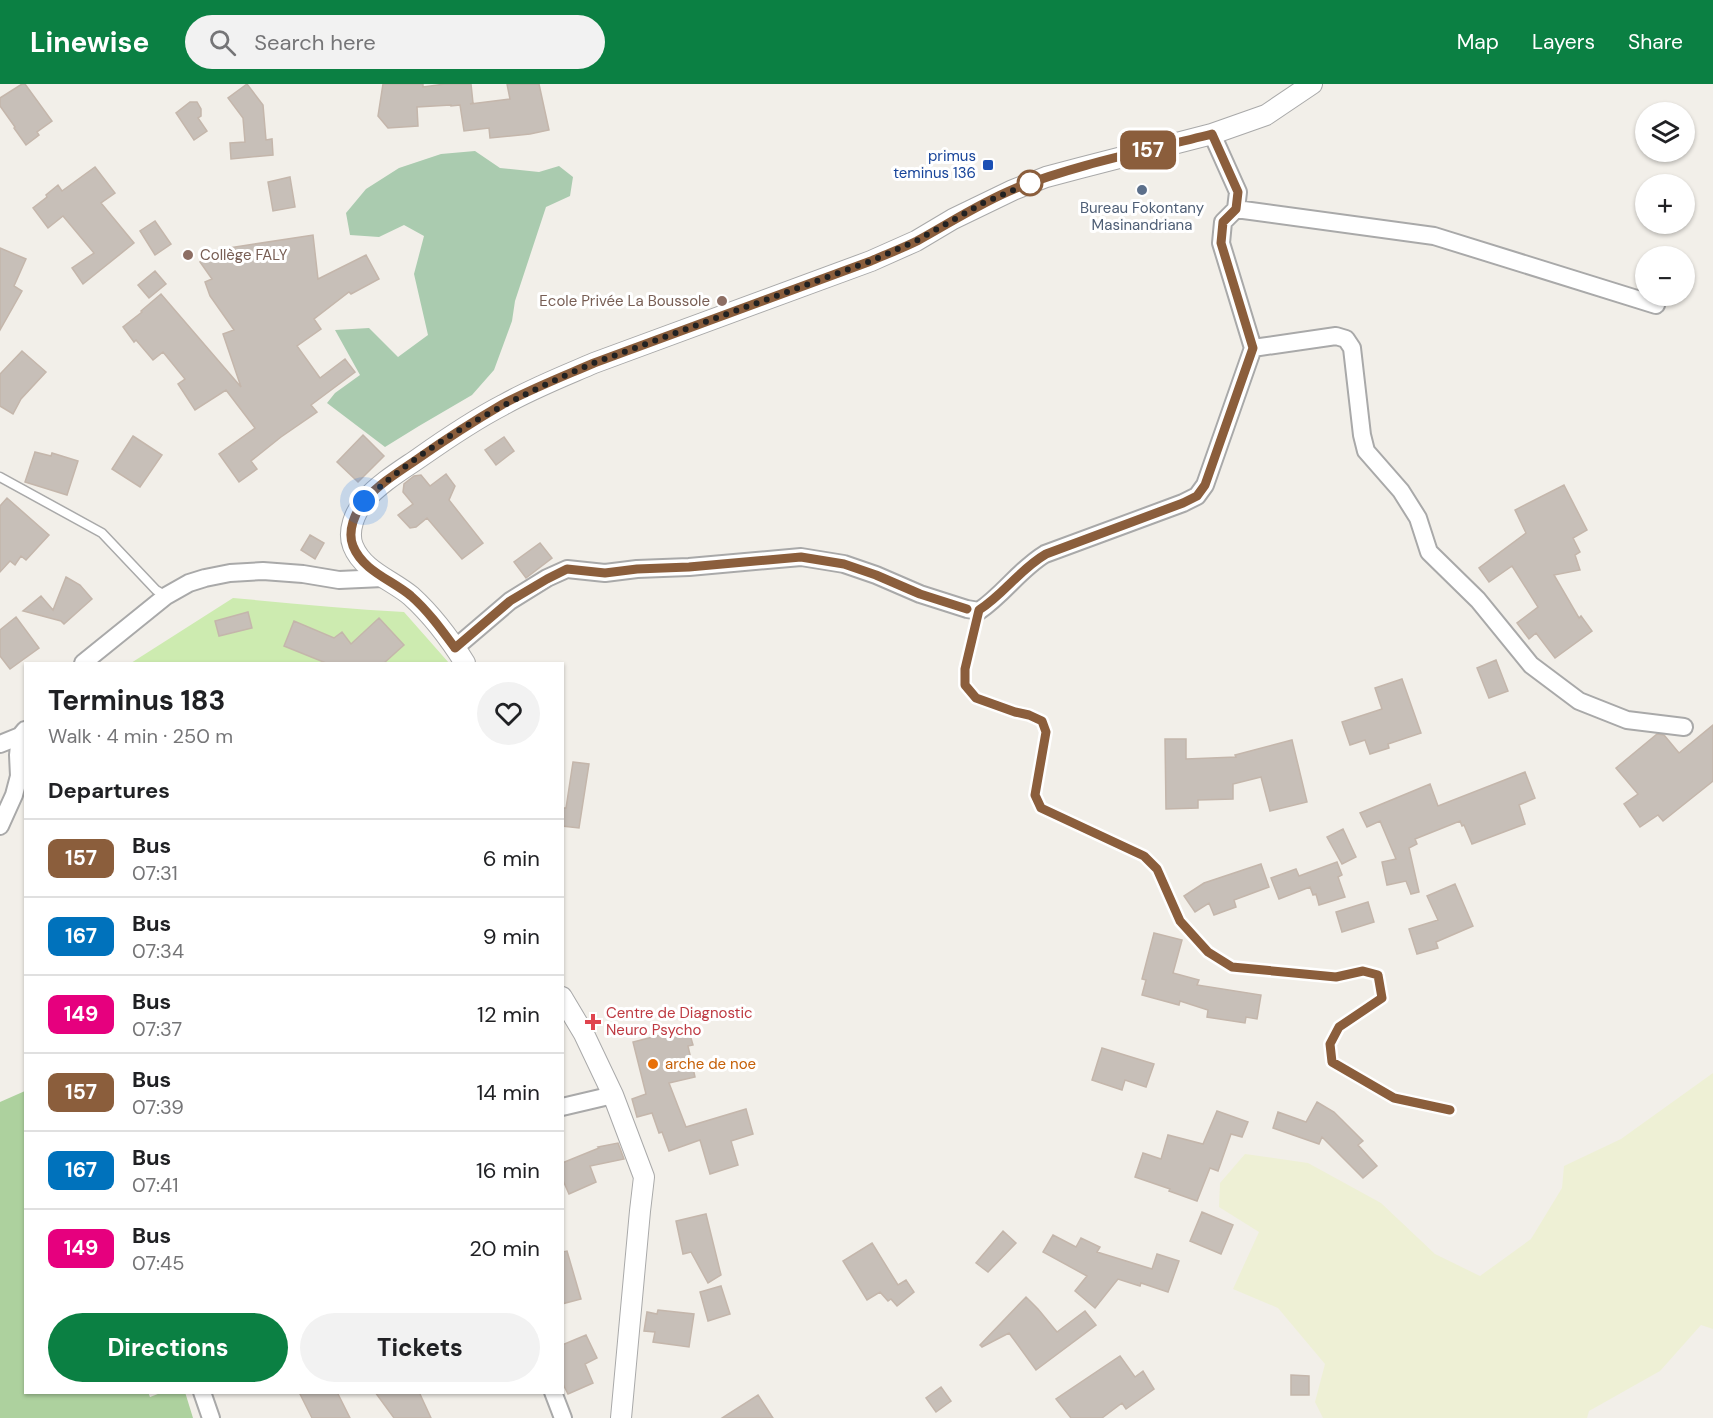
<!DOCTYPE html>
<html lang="en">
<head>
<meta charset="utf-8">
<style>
  body { margin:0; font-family:"DM Sans",sans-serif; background:#f2f2f2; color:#202124; height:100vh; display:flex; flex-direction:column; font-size:22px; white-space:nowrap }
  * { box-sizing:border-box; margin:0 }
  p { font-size:20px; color:#757577 }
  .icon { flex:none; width:33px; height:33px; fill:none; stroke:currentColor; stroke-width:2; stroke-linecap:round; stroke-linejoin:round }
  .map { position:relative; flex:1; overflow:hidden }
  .panel { position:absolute; left:24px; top:578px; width:540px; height:732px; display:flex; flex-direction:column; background:#fff; border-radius:0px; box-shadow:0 2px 4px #0004 }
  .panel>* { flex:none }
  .badge { padding:0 12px; border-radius:9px; font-size:21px; line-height:39px }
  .tools { position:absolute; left:1635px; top:18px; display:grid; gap:12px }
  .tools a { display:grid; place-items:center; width:60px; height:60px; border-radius:50%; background:#fff; box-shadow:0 2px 4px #0004; font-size:30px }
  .you { position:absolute; width:30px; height:30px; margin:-15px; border:4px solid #fff; border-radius:50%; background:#1a73e8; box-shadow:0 0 0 9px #1a73e833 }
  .map>.badge { position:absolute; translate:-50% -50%; box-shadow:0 0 0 3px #fff }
  h2 { padding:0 24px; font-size:22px; line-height:54px }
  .round { display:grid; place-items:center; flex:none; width:63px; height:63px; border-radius:32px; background:#f2f2f2 }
  .overview { display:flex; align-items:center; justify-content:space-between; height:102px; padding:0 24px }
  h1 { font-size:28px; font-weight:700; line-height:45px }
  .action { display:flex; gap:12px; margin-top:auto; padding:12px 24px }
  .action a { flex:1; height:69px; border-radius:36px; background:#0b8043; color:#fff; font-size:24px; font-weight:700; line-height:69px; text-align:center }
  .action a+a { background:#f2f2f2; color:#202124 }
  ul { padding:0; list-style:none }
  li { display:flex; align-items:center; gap:18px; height:78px; padding:0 24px; border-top:2px solid #e0e0e0 }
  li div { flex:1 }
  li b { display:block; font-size:22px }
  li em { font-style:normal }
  li .badge { min-width:66px; font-weight:700; text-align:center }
  header { display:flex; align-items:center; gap:36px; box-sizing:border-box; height:84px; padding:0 30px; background:#0b8043; color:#fff }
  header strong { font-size:28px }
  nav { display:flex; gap:33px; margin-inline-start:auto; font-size:21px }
  .search { width:420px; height:54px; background:#f2f2f2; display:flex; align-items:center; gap:15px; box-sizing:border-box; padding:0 21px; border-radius:33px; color:#757577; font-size:22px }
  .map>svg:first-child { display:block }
</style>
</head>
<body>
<header>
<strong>Linewise</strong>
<div class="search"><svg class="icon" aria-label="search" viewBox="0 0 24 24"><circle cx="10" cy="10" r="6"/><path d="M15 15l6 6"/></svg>Search here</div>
<nav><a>Map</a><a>Layers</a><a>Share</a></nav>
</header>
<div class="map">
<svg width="1713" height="1334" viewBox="0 0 1713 1334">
  <rect width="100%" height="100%" fill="#f2efe9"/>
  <path fill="#eef0d5" d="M 1713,989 L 1713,1245 L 1701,1241 L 1660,1287 L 1589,1327 L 1587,1334 L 1323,1334 L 1315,1318 L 1325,1280 L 1278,1224 L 1233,1205 L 1259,1148 L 1219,1123 L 1220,1099 L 1245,1070 L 1308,1079 L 1381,1119 L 1435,1170 L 1480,1192 L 1531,1155 L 1562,1104 L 1564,1082 L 1621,1055 Z"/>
  <path fill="#cdebb0" d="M 233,514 C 290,519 347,525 404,528 L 449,579 L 131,579 Z"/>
  <path fill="#add19e" d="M 25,1007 L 26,1308 L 148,1308 L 150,1313 L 163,1308 L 185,1308 L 193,1334 L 0,1334 L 0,1018 Z"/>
  <path fill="#aacbaf" d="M 475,67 L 500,84 L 539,88 L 559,82 L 573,93 L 570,112 L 546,123 L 515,217 L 512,237 L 494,286 L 472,311 L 419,342 L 385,363 L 327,319 L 335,309 L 360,291 L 335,246 L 369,244 L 398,273 L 428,251 L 414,190 L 424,152 L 404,141 L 379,153 L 350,151 L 346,129 L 366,105 L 399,84 L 441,70 Z"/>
  <path fill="#c7bfb8" stroke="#c4b6ab" stroke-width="1.5" d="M 22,0 L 25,0 L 52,37 L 37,48 L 39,51 L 26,61 L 14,44 L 15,43 L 0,22 L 0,14 Z
    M 247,0 L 263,21 L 266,56 L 272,55 L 273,71 L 231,75 L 230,59 L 245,58 L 243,34 L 228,14 Z
    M 383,0 L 423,0 L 423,3 L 445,0 L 471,0 L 473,19 L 470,20 L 510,15 L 507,0 L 539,0 L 549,46 L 530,50 L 490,54 L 489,44 L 464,47 L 460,21 L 451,22 L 451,21 L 417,23 L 418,42 L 388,44 L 378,32 Z
    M 190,18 L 197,18 L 201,25 L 201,32 L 198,34 L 207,47 L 194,56 L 176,29 Z
    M 95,83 L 115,109 L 101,119 L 134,159 L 83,200 L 72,184 L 94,169 L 63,132 L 48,144 L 33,124 L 47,113 L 46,111 L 58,101 L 62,107 Z
    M 290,93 L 295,123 L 273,127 L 268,98 Z
    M 155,137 L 171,160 L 155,171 L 140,147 Z
    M 313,151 L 318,195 L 366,171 L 379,195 L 351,210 L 349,208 L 314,235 L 321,245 L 297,262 L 320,294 L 345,275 L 355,288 L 311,321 L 317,328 L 281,353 L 251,377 L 257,385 L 239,398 L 219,370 L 255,344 L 226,306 L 195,326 L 178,300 L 185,295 L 163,268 L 153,276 L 136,256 L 134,258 L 123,243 L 142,228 L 141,227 L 161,210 L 241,303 L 223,250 L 234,246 L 210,212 L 205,198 L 212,195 L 200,178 L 216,166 Z
    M 0,164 L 26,175 L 14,202 L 22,207 L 0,246 Z
    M 155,187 L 166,200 L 149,214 L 138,201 Z
    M 22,267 L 46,288 L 21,315 L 13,330 L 0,322 L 0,290 Z
    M 363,351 L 384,372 L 358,398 L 337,378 Z
    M 133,352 L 162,371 L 140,403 L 112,385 Z
    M 504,353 L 514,367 L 496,381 L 485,366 Z
    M 35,368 L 51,372 L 52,369 L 78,377 L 67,411 L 25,398 Z
    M 446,390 L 455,402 L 449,416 L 483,459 L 462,475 L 427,434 L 416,443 L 410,444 L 398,431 L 413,420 L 403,408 L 404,400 L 414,392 L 421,391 L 430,402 Z
    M 1564,401 L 1587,446 L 1573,454 L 1580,468 L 1575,471 L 1580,486 L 1554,491 L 1579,534 L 1581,532 L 1592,547 L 1555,574 L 1536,549 L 1529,555 L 1517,539 L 1538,523 L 1512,482 L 1489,498 L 1479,484 L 1526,449 L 1515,426 Z
    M 7,414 L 49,451 L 26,476 L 21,472 L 15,481 L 10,477 L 0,488 L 0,422 Z
    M 310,451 L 324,459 L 315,475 L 301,466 Z
    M 540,459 L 552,474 L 526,494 L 514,478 Z
    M 66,493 L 80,501 L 92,515 L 64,540 L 61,537 L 23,527 L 41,512 L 53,526 Z
    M 248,528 L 252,544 L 219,552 L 215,537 Z
    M 16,533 L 39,564 L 10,585 L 0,572 L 0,546 Z
    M 379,534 L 404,561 L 384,579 L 326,579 L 284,562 L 294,537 L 334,554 L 342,548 L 351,560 Z
    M 1496,576 L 1508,607 L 1489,614 L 1477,584 Z
    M 1402,595 L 1421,649 L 1388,660 L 1389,664 L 1370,670 L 1365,656 L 1350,661 L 1342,638 L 1382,625 L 1375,604 Z
    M 1713,641 L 1713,697 L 1663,737 L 1658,731 L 1640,743 L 1624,720 L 1638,710 L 1616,684 L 1657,650 L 1664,651 L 1679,669 Z
    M 1165,655 L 1186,655 L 1186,675 L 1236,673 L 1235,671 L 1292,656 L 1307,718 L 1270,727 L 1261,693 L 1233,700 L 1233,715 L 1198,716 L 1198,724 L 1166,725 Z
    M 573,678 L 589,680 L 579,744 L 562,742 L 562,724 L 566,724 Z
    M 1525,688 L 1535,714 L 1519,721 L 1525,740 L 1472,760 L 1464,741 L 1462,742 L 1460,737 L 1415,755 L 1417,760 L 1409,764 L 1419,808 L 1411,810 L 1406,797 L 1387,801 L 1382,778 L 1396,775 L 1380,737 L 1367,743 L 1360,729 L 1430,700 L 1438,722 Z
    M 1343,745 L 1356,773 L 1342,780 L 1327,753 Z
    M 1337,778 L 1342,791 L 1338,793 L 1345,813 L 1319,821 L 1316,810 L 1313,811 L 1310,803 L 1279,815 L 1271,794 L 1296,785 L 1299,792 Z
    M 1261,780 L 1269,803 L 1234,816 L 1236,823 L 1214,831 L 1209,819 L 1195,828 L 1184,812 L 1204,799 Z
    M 1455,800 L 1473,842 L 1436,858 L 1438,864 L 1417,870 L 1409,845 L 1438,836 L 1427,812 Z
    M 1368,818 L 1374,838 L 1342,848 L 1336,828 Z
    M 1154,849 L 1182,856 L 1173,889 L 1199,896 L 1197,901 L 1261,911 L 1257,935 L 1246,933 L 1245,939 L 1207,933 L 1208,926 L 1180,917 L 1179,921 L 1142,911 L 1146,896 L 1142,895 Z
    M 688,944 L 693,961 L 688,962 L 695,993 L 669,999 L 686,1043 L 746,1025 L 753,1050 L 731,1057 L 738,1081 L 710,1090 L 700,1056 L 669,1067 L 662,1048 L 659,1049 L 652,1029 L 637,1033 L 632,1015 L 646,1010 L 633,958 Z
    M 1102,964 L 1154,980 L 1146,1003 L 1125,996 L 1122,1006 L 1092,996 Z
    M 1317,1018 L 1334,1028 L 1363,1057 L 1358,1061 L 1377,1082 L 1363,1094 L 1322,1053 L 1319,1060 L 1273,1044 L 1278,1028 L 1306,1038 Z
    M 1217,1027 L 1248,1038 L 1242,1053 L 1231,1050 L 1218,1087 L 1210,1084 L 1197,1117 L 1169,1107 L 1170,1105 L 1135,1093 L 1143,1069 L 1161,1075 L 1168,1051 L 1203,1060 Z
    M 618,1059 L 624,1075 L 590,1082 L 596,1098 L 569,1110 L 562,1094 L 562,1079 L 599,1064 L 598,1063 Z
    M 1202,1128 L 1233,1141 L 1221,1170 L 1190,1157 Z
    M 706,1130 L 721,1191 L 708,1199 L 691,1168 L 683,1170 L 676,1137 Z
    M 1003,1147 L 1016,1159 L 988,1188 L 976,1179 Z
    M 1053,1151 L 1076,1163 L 1081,1154 L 1100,1163 L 1097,1168 L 1152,1185 L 1157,1170 L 1179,1177 L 1168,1208 L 1141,1199 L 1140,1202 L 1118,1195 L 1095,1224 L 1075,1207 L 1087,1192 L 1043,1168 Z
    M 872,1159 L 898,1201 L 906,1196 L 914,1208 L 897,1222 L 891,1215 L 888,1217 L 880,1208 L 867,1216 L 843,1177 Z
    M 567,1167 L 581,1215 L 562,1220 L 562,1168 Z
    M 721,1202 L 730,1230 L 708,1237 L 700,1208 Z
    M 1026,1213 L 1038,1225 L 1057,1248 L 1085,1227 L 1096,1241 L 1036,1286 L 1009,1249 L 982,1263 L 980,1261 Z
    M 658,1226 L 694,1230 L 689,1263 L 653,1258 L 655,1248 L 644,1247 L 647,1228 L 657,1230 Z
    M 586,1251 L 597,1274 L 585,1280 L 593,1299 L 568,1310 L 562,1298 L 562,1261 Z
    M 1120,1272 L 1135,1293 L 1143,1287 L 1154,1305 L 1126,1325 L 1122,1319 L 1102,1334 L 1071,1334 L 1056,1315 Z
    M 1291,1291 L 1309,1292 L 1309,1311 L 1291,1311 Z
    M 941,1303 L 951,1317 L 936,1328 L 926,1314 Z
    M 299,1308 L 337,1308 L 350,1334 L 312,1334 Z
    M 375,1308 L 419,1308 L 431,1334 L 394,1334 Z
    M 758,1311 L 773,1334 L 722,1334 Z"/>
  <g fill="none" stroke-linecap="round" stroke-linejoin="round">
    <defs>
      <path id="service" d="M 0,393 L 102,449 L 156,506 L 166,512
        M 979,527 L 965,585 L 965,601 L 976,614 L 1015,628 L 1029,631 L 1042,637 L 1046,648 L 1035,710 L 1041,724 L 1144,772 L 1157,785 L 1180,837 L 1208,868 L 1231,883 L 1336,893 L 1363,887 L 1378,891 L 1382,914 L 1339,943 L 1330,960 L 1332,978 L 1394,1014 L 1450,1026"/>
      <path id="minor" d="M 1212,50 L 1238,108 L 1236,125 L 1223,138 L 1221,159 L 1253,264 L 1336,252 L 1346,255 L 1352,264 L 1362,351 L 1366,367 L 1401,407 L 1418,434 L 1429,468 L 1478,516 L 1531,581 L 1579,617 L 1627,636 L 1684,643
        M 1236,125 L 1434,152 L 1656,221
        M 455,564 L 510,517 L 547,494 L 567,485 L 605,489 L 637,485 L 689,483 L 801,473 L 844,480 L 876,491 L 920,510 L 967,525 L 979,527 C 1004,510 1020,485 1045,470 L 1183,419 L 1197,412 L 1205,401 L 1253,264
        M 83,579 L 166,512 L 189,499 L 205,494 L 230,489 L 263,487 L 303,490 L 339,496 L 383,494
        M 0,660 L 20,652 L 25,646
        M 0,742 L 14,711 L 19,692 L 18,671 L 20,652
        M 562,1023 L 613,1011
        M 202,1308 L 211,1334
        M 553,1308 L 563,1334"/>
      <path id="tertiary" d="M 465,579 C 450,555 432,531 411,512 C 392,496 363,487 353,462 C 347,447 355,428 365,416 C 380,399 400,387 419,374 C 446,355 474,336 503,321 C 533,304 564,292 594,279 L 871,177 L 916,157 L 953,135 L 1013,106 L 1046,93 L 1080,84 L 1212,50 L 1266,31 L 1312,0
        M 562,913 L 584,950 L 613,1011 L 644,1093 L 640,1127 L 621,1334"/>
    </defs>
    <use href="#service" stroke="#a9a9a9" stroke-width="11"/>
    <use href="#minor" stroke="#a9a9a9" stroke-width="20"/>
    <use href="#tertiary" stroke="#a9a9a9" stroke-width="22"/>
    <use href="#service" stroke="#fff" stroke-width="8"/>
    <use href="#minor" stroke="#fff" stroke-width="16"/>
    <use href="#tertiary" stroke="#fff" stroke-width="20"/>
  </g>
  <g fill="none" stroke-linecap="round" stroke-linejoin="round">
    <defs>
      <path id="line" d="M 967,525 L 920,510 L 876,491 L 844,480 L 801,473 L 689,483 L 637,485 L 605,489 L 567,485 L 547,495 L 510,517 L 455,564 C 441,545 428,527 411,512 C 392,496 363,487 353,462 C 347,447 355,428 365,416 C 380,399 400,387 419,374 C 446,355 474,337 503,320 C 533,304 564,292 594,279 L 871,177 C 887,170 903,164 917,157 C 950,139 980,119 1014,105 C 1077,80 1146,67 1212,50 L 1238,108 L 1236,125 L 1223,138 L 1221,159 L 1253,264 L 1205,401 L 1197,412 L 1183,419 L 1046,470 C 1020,485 1004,510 979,526 L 965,585 L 965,601 L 976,614 L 1015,628 L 1029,631 L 1042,637 L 1046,648 L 1035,711 L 1041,724 L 1144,772 L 1157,785 L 1180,837 L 1208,868 L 1232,883 L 1336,893 L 1363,887 L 1378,891 L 1382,914 L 1339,943 L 1330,960 L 1332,978 L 1394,1014 L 1450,1026"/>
    </defs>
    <use href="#line" stroke="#fff" stroke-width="14"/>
    <use href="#line" stroke="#8b5e3c" stroke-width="9"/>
    <path stroke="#222" stroke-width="6" stroke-dasharray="0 10.8" d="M 364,417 C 428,357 514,313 594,279 L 871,177 L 916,157 L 983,119 L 1030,99"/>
  </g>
  <rect fill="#1a4fb4" stroke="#fff" stroke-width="2" x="982" y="75" width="12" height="12" rx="3"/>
  <circle fill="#fff" stroke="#8b5e3c" stroke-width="3" cx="1030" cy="99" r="12"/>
  <circle fill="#5c6f8a" stroke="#fff" stroke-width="2" cx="1142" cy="106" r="6"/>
  <g fill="#8d6e63" stroke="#fff" stroke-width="2">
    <circle cx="188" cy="171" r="6"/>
    <circle cx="722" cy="217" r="6"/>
  </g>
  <path fill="#e0444e" stroke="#fff" stroke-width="2" d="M590 929h6v6h6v6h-6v6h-6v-6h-6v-6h6z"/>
  <circle fill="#e8710a" stroke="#fff" stroke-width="2" cx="653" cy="980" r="6"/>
  <g text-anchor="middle" stroke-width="6" stroke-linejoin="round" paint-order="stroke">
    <g font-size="15" fill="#164399" stroke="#fff" text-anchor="end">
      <text x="976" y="77">primus<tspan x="976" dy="17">teminus 136</tspan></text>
    </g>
    <g font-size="15" fill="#4e5e75" stroke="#fff">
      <text x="1142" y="129">Bureau Fokontany<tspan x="1142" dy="17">Masinandriana</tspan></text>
    </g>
    <g font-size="15" fill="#785e54" stroke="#fff" text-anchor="start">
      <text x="200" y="176">Collège FALY</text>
      <text x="710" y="222" text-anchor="end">Ecole Privée La Boussole</text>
    </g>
    <g font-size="15" fill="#be3a42" stroke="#fff" text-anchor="start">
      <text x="606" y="934">Centre de Diagnostic<tspan x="606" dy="17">Neuro Psycho</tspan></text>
    </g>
    <g font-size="15" fill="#c56008" stroke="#fff" text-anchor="start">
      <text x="665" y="985">arche de noe</text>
    </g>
  </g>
</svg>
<div class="tools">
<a><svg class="icon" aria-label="layers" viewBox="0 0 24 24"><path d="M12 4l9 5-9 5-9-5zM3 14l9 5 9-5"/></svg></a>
<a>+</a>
<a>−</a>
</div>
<div class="you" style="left:364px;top:417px"></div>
<b class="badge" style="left:1148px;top:66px;background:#8b5e3c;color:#fff">157</b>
<section class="panel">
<div class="overview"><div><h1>Terminus 183</h1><p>Walk · 4 min · 250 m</p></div><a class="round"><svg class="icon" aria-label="heart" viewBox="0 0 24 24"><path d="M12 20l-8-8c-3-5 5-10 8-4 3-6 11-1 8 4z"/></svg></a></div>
<h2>Departures</h2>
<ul>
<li><span class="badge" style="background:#8b5e3c;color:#fff">157</span><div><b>Bus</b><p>07:31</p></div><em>6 min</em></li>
<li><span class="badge" style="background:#0072bc;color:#fff">167</span><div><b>Bus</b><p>07:34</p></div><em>9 min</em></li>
<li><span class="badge" style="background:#e6007e;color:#fff">149</span><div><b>Bus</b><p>07:37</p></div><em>12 min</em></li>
<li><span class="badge" style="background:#8b5e3c;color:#fff">157</span><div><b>Bus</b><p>07:39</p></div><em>14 min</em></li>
<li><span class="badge" style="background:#0072bc;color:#fff">167</span><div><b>Bus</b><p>07:41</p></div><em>16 min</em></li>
<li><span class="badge" style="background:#e6007e;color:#fff">149</span><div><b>Bus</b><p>07:45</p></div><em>20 min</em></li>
</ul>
<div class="action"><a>Directions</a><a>Tickets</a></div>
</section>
</div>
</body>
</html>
